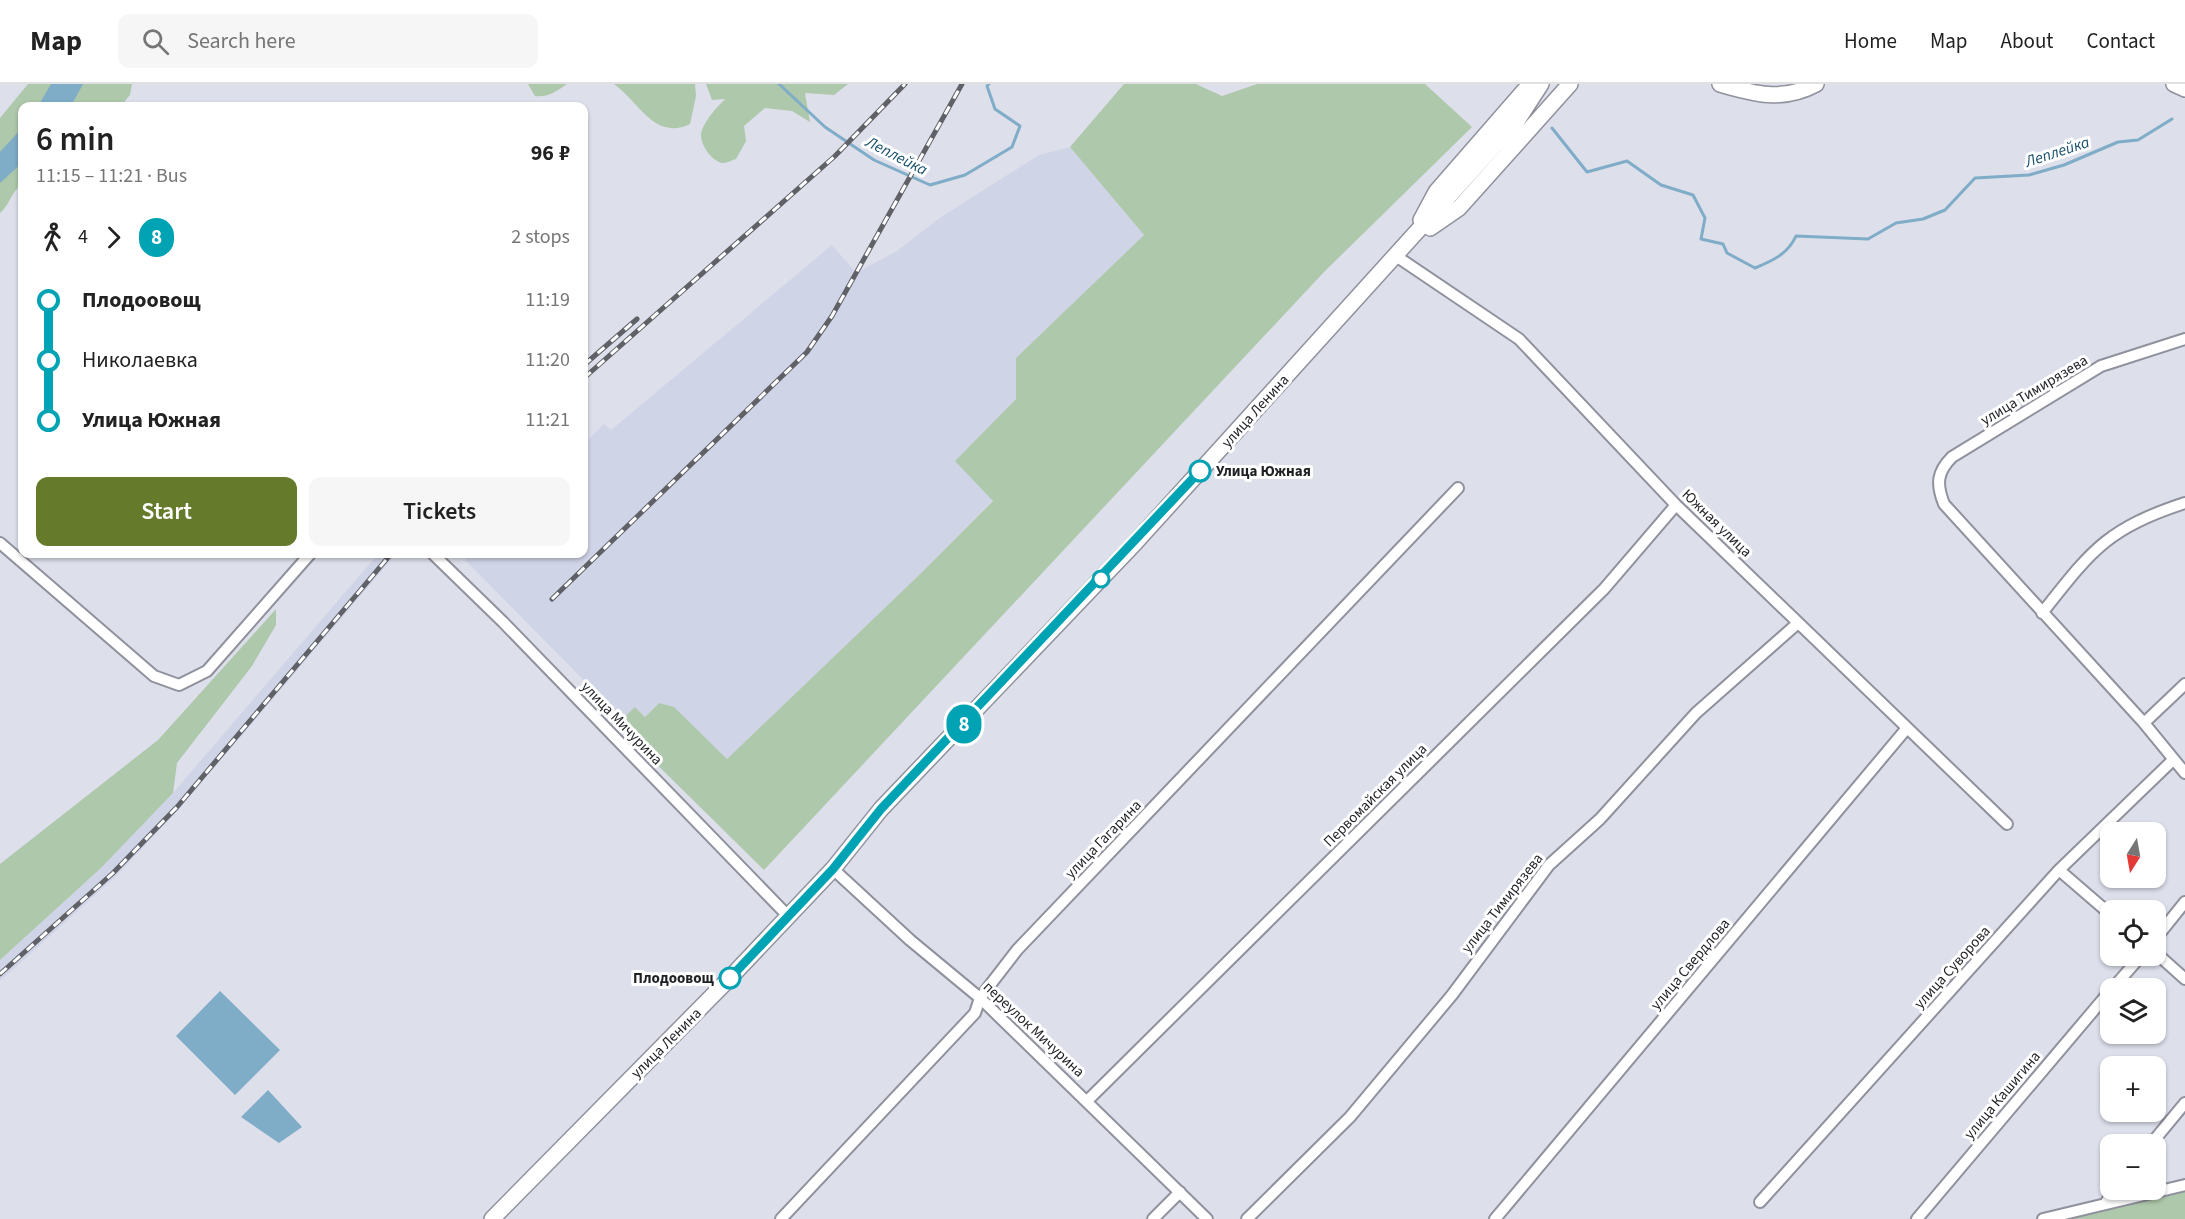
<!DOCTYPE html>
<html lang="en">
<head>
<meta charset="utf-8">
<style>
  body { margin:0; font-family:"Source Sans 3",sans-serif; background:#f6f6f6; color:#222; height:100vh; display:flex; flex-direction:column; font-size:22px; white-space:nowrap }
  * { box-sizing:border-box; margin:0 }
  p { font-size:20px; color:#767676 }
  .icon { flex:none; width:33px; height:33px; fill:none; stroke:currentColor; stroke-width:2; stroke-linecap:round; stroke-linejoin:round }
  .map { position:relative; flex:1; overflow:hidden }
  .drawer { position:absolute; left:18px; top:18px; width:570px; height:456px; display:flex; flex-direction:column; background:#fff; border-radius:12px; box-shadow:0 2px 4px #0004 }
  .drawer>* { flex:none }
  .badge { padding:0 12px; border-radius:20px; font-size:21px; line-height:39px }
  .needle { width:39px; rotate:191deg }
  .fabs { position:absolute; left:2100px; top:738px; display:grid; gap:12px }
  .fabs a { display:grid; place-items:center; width:66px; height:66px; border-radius:12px; background:#fff; box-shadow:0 2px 4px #0004; font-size:30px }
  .map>.badge { position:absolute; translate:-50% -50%; box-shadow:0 0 0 3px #fff }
  .legs { display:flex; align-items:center; gap:9px; height:66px; padding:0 18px; font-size:20px }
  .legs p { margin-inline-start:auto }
  .overview { display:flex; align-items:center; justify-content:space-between; height:102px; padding:0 18px }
  h1 { font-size:33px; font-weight:600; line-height:45px }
  .primary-button { display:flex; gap:12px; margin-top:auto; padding:12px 18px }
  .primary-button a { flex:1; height:69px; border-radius:12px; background:#657b2b; color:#fff; font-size:24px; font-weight:600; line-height:69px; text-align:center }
  .primary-button a+a { background:#f6f6f6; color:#222 }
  ul { padding:0 18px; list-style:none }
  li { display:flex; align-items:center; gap:21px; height:60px; font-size:22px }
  li i { display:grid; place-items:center; width:9px; height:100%; margin:0 8px; background:currentColor }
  li i::after { content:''; width:15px; height:15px; margin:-8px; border:4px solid; border-radius:50%; background:#fff }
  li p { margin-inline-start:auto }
  li:first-child i { background:linear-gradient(#0000 50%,currentColor 0) }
  li:last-child i { background:linear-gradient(currentColor 50%,#0000 0) }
  header { display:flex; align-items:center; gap:36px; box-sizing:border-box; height:84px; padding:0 30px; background:#fff; border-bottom:2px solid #e0e0e0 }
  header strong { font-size:28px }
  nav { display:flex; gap:33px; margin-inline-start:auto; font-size:21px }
  .search { width:420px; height:54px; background:#f6f6f6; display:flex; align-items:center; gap:15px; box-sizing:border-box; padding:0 21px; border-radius:12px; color:#767676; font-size:22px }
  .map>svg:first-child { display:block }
</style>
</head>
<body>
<header>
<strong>Map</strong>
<div class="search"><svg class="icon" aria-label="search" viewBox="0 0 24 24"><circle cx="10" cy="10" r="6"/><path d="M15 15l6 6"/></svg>Search here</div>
<nav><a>Home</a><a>Map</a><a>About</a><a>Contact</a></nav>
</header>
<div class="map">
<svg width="2185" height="1135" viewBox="0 0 2185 1135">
  <rect width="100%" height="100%" fill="#dddfeb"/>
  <path fill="#d0d4e7" d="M 1070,63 L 1144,151 L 1016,274 L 1016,315 L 955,377 L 993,416 L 916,494 L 727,675 L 673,623 L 659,619 L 645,633 L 635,623 L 622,635 L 465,476 L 472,470 L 584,470 L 584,360 L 604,340 L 611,346 L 832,161 L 856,189 L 897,167 L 941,133 L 1039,71 Z
    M 378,470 L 396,470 L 180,724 L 115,793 L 0,897 L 0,876 L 101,784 L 173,709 Z"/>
  <path fill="#aec8ab" d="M 28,0 L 132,0 L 130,11 L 121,22 L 22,22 L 22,101 C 11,107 10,121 0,129 L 0,34 Z
    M 528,0 L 567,0 C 557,7 548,14 535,12 Z
    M 614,0 L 695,0 L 696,12 L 690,40 C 655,57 639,18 614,0 Z
    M 706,0 L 848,0 L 834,11 L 805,9 L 810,38 L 792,27 L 765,24 L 744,42 L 746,57 L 736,75 C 732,76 727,79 723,79 C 711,78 697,56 702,46 C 707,34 716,24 725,15 L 712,16 Z
    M 1124,0 L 1196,0 L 1222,12 L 1257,0 L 1425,0 L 1472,43 L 1324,188 L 764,786 L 628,652 L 622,635 L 635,623 L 645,633 L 659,619 L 674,623 L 727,675 L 916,494 L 993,417 L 955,377 L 1016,315 L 1016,274 L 1144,151 L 1070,63 Z
    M 276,525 L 276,541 L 252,582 L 177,679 L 173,709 L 101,784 L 0,876 L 0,780 L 158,656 Z
    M 2185,1106 L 2185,1135 L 2062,1135 Z"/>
  <path fill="#7facc7" d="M 51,0 L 83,0 L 71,22 L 38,22 Z
    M 22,44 L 22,79 L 0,99 L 0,68 Z
    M 220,907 L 280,966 L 235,1011 L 176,952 Z
    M 268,1006 L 302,1043 L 279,1059 L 241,1033 Z"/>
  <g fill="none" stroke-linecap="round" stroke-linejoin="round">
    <path stroke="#7facc7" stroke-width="3" d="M 779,0 L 825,43 L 874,76 L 930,101 L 965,91 L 1012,63 L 1020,42 L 995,25 L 987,2 L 989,0
      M 1552,44 L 1587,88 L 1627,77 L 1661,101 L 1693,111 L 1705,134 L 1701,155 L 1723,160 L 1727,169 L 1755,184 C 1772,177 1788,170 1796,152 L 1868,155 L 1896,139 L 1923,135 L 1945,126 L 1975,94 L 2029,91 L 2064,81 L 2118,58 L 2138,56 L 2172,35"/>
    <defs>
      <path id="street" d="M 1396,172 L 1519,255 L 1676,421 L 2007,740
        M 2185,255 L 2101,282 L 1952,373 C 1937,388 1936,400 1944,420 L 2144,639 L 2185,689
        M 0,459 L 154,592 L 179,601 L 207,587 L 310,470
        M 433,470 L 503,538 L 788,832
        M 2042,529 C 2092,466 2106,445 2185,419
        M 2144,639 L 2185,600
        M 833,785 L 910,856 L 980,914 L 1207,1135
        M 2059,786 L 2110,830
        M 2156,854 L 2185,818
        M 2156,869 L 2185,895
        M 2113,904 L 2141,872
        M 1088,1016 L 1604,505 L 1676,421
        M 2151,1060 L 2185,1019
        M 1760,1118 L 2059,786 L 2173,676
        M 2105,1120 L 2114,1106
        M 781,1135 L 975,929 L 980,914 L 1017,866 L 1458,404
        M 1153,1135 L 1180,1108
        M 1247,1135 L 1350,1033 L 1452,911 L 1549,781 L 1600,735 L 1696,629 L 1798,539
        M 1495,1135 L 1907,644
        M 1917,1135 L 2110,907
        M 2043,1135 L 2185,1101"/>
      <path id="secondary" d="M 1720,0 C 1754,10 1783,18 1816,0
        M 2174,0 L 2185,5
        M 1421,136 L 1436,108 L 1530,0
        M 1430,144 L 1459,124 L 1570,0
        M 492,1135 L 727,897 L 833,785 L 881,725 L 1135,459 L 1517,37 L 1541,0"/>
    </defs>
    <use href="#street" stroke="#8f919c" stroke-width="14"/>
    <use href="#secondary" stroke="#8f919c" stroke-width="18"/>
    <use href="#street" stroke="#fff" stroke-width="10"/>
    <use href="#secondary" stroke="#fff" stroke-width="15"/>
    <defs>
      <path id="rail" d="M 584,281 L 637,235
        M 584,294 L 835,72 L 905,0
        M 552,515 L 807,268 L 832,232 L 962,0
        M 0,890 L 113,789 L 177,723 L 391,470"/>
    </defs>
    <use href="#rail" stroke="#5f6167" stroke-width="5"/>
    <use href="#rail" stroke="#fff" stroke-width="3" stroke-dasharray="9" stroke-linecap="butt"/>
  </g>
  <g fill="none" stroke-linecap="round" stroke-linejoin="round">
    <defs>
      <path id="line-1" d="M 730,894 L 833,785 L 881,725 L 1200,387"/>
    </defs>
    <use href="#line-1" stroke="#fff" stroke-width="14"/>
    <use href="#line-1" stroke="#00a3b4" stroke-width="9"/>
  </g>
  <g fill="#fff" stroke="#00a3b4" stroke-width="3">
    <circle cx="1200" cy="387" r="10"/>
    <circle cx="1101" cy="495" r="8"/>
    <circle cx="730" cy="894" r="10"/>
  </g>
  <g text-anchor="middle" stroke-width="6" stroke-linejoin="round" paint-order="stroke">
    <g font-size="15" fill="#1f2024" stroke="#fff">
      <text transform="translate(2034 306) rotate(-31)" y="5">улица Тимирязева</text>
      <text transform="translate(1255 327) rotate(-48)" y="5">улица Ленина</text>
      <text transform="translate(1717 439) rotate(44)" y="5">Южная улица</text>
      <text transform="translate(622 639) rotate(46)" y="5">улица Мичурина</text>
      <text transform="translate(1375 711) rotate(-45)" y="5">Первомайская улица</text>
      <text transform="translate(1103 755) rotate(-46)" y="5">улица Гагарина</text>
      <text transform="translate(1502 819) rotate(-52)" y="5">улица Тимирязева</text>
      <text transform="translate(1690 880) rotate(-50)" y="5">улица Свердлова</text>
      <text transform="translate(1952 883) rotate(-48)" y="5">улица Суворова</text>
      <text transform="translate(1034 945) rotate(43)" y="5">переулок Мичурина</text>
      <text transform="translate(666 959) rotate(-45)" y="5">улица Ленина</text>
      <text transform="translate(2002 1011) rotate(-50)" y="5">улица Кашигина</text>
    </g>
    <g font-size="15" font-weight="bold" fill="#1f2024" stroke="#fff" text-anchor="start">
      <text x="1216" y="392">Улица Южная</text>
      <text x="714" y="899" text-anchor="end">Плодоовощ</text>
    </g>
    <g font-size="16" font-style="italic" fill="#174f6b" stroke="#fff">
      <text transform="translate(2057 67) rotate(-18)" y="6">Леплейка</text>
      <text transform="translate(897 71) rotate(27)" y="6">Леплейка</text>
    </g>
  </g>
</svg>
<div class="fabs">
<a><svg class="needle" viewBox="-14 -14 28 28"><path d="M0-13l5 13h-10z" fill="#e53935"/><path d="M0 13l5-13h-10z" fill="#767676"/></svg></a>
<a><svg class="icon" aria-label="locate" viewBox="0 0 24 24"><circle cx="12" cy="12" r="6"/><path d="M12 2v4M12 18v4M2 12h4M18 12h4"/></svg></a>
<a><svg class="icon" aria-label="layers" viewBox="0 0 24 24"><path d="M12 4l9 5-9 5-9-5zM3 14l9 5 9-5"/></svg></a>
<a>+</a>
<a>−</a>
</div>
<b class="badge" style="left:964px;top:640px;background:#00a3b4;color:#fff">8</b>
<section class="drawer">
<div class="overview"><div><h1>6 min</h1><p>11:15 – 11:21 · Bus</p></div><b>96 ₽</b></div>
<div class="legs"><svg class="icon" aria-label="walk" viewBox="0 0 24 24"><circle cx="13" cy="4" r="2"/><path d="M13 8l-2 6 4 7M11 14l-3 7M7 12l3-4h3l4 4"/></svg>4<svg class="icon" aria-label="forward" viewBox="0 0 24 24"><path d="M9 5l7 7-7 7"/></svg><b class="badge" style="background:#00a3b4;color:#fff">8</b><p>2 stops</p></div>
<ul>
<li><i style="color:#00a3b4"></i><b>Плодоовощ</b><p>11:19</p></li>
<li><i style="color:#00a3b4"></i><span>Николаевка</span><p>11:20</p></li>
<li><i style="color:#00a3b4"></i><b>Улица Южная</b><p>11:21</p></li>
</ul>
<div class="primary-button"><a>Start</a><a>Tickets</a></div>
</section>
</div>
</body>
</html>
